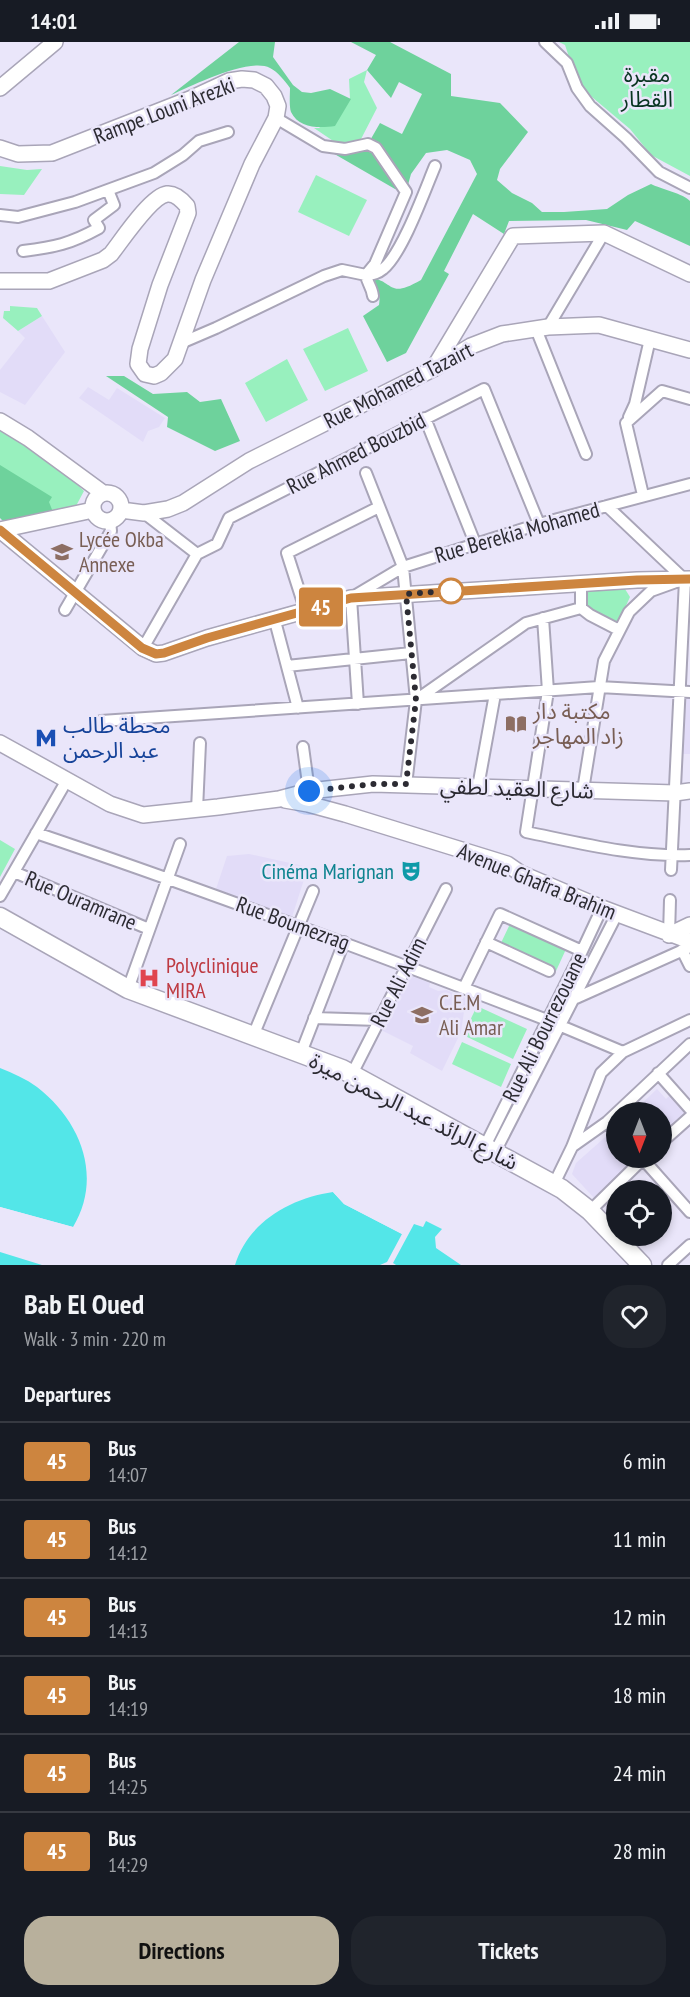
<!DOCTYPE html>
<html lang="en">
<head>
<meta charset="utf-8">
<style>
  body { margin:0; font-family:"PT Sans Narrow","Noto Sans Arabic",sans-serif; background:#20242c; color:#f1f3f6; height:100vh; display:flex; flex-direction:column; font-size:22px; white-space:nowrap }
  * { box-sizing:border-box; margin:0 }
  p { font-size:20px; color:#9ea1a6 }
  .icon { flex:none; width:33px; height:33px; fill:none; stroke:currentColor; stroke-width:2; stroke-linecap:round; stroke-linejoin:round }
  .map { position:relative; height:1223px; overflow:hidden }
  .details { display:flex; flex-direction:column; background:#171b24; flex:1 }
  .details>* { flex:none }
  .badge { padding:0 12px; border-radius:4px; font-size:21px; line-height:39px }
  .needle { width:39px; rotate:180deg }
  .controls { position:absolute; left:606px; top:1060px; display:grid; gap:12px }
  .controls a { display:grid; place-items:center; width:66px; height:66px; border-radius:50%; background:#171b24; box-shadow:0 3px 9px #0003; font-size:30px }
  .you { position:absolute; width:30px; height:30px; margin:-15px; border:4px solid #fff; border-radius:50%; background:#1a73e8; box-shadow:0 0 0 9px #1a73e833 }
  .map>.badge { position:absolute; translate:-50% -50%; box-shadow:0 0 0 3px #fff }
  h2 { padding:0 24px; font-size:22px; line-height:54px }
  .round { display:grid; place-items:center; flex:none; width:63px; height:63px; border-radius:24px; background:#20242c }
  .head { display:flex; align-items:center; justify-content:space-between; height:102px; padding:0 24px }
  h1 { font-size:28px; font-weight:800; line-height:45px }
  .button { display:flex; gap:12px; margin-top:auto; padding:12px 24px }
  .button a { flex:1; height:69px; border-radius:24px; background:#b8b09c; color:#111; font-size:24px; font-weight:800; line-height:69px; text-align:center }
  .button a+a { background:#20242c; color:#f1f3f6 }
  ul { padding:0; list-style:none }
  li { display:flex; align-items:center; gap:18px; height:78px; padding:0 24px; border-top:2px solid #363941 }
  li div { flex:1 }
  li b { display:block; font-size:22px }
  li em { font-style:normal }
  li .badge { min-width:66px; font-weight:700; text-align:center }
  .status { display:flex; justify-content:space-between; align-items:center; height:42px; padding:0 30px; background:#171b24; direction:ltr }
  .status svg { height:16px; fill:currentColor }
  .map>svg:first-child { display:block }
</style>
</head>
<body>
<div class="status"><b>14:01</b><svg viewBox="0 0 49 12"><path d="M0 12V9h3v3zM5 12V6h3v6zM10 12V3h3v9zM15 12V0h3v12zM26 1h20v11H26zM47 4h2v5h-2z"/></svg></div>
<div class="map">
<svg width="690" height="1223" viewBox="0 0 690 1223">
  <rect width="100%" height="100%" fill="#eae6fa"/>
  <path fill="#e2dcf8" d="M 42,274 L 65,310 L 25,363 L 0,350 L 0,328 L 25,296 L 18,289 Z
    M 88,345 L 109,358 L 117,346 L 165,376 L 159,385 L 148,389 L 143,400 L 79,356 Z
    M 683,651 L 690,652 L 690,712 L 681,712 Z
    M 249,812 L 308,825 L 292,875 L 216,847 L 227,814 Z
    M 404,931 L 430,941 L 429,945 L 438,949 L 446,948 L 466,956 L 461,990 L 442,1029 L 410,1011 L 413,1004 L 381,988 Z
    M 657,1047 L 666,1057 L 669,1054 L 688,1075 L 662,1098 L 662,1071 L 632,1071 Z
    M 611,1090 L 616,1097 L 616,1116 L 634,1116 L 636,1118 L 594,1156 L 572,1132 L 576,1121 Z"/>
  <path fill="#98f0be" d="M 559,0 L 690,0 L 690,134 L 651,113 L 630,87 L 586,50 L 575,33 L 565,3 Z
    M 367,28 L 364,40 L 377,66 L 360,99 L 345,107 L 314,86 L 319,86 L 350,57 L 349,37 Z
    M 0,124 L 27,128 L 42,127 L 24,153 L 0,152 Z
    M 316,133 L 367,158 L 349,194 L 298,170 Z
    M 10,264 L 37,266 L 42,274 L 18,289 L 3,276 L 4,269 L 10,269 Z
    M 348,286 L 368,329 L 325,349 L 303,307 Z
    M 287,317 L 308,358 L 266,380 L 245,341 Z
    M 0,387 L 61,427 L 84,449 L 76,464 L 48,471 L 0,476 Z
    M 587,547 L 625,547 L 630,555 L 619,579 L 610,582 L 585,564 Z
    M 0,798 L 15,807 L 0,835 Z
    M 511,880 L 567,905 L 556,929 L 500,903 Z
    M 477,964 L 527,987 L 513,1017 L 463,993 Z
    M 462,1000 L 511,1022 L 501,1045 L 452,1022 Z"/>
  <path fill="#6ed29c" d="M 239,0 L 275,0 L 273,15 L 293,43 L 302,50 L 311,51 L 330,47 L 351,57 L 335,84 C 320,86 299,87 291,70 C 289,64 290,53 290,46 C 285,39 278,30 270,26 C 249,15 192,44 171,53 Z
    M 351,0 L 390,0 L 451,32 L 451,54 L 500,61 L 528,90 L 500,127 L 497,138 L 512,151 L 532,161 L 542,170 L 564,170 L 607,167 L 628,153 L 651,142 C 661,147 684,152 690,159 L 690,204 L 635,179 L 627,188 L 586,178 L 509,179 L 504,192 L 473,172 L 444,229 L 449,232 L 406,311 L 387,320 L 363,274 L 379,263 C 381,250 377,243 367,235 C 396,238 386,258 421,238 L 477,132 L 470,118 L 447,108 L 426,111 L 411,132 L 406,150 L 395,147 L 331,110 L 368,102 L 380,81 L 402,92 L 422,52 L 399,40 L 391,56 L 367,28 L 376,13 Z
    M 106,334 L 124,334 L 153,352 L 187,350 L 200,360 L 221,357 L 240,399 L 215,409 L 167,385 L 168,375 Z
    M 0,423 L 52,455 L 49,460 L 53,470 L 5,481 L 0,476 Z"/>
  <path fill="#53e6e8" d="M 0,1026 C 13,1031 26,1037 37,1045 C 81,1079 103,1135 73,1185 L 0,1165 Z
    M 333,1150 L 344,1162 L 402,1192 L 387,1220 L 380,1223 L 235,1223 C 248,1180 291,1156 333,1150 Z
    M 426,1179 L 442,1187 L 435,1195 L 436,1206 L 461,1223 L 396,1223 L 393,1221 L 414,1182 L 423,1185 Z
    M 0,1210 L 42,1223 L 0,1223 Z"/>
  <path fill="#eae6fa" d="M 333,1147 L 346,1160 L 403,1189 L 402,1192 L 344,1162 L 333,1150 Z
    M 0,1165 L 73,1185 L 73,1188 L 0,1168 Z"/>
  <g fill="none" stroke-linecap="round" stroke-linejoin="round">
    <defs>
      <path id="street" d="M 545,0 L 567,21 L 577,46 L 590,64 L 626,96 L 659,130 L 690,146
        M 0,173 L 18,175 L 75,160 L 154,131 L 183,113 L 199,99 L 228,90
        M 23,209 C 55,205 70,202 99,186 L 94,178 L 114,163 L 108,148
        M 373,254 C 372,245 367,241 366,233 C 373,232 377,232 383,227 C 402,212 425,148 435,124
        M 548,285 L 604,191
        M 536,287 L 586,412
        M 181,301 L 216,286 L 324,234 L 342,228 L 366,233 L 375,222 L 406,150 L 376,106 L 368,102 L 345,107 L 323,104 L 276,76
        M 629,375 L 635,362 L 650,297
        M 425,376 L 475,501
        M 366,431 L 403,525 L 416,658 L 406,743
        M 643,453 L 626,381 L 662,349 L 690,357
        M 607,464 L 685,538
        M 144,471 L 197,512
        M 581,543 L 581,566 L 590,573 L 619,588
        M 65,568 L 111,489 L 110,479
        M 306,570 L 287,511 L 379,465
        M 543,576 L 548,649 L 526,790 C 580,801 634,815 690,813
        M 275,579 L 298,666
        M 143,606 L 197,512 L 217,502 L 229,476 L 484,347 L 539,482
        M 287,624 L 411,611
        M 416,658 L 526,581 L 581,566
        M 358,662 L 351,556 L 403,525 L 539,482 L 690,442
        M 101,679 L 599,645 L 690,650
        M 303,705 L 309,749
        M 478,745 L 495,652
        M 583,748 L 604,619 L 629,570 L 651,549 L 676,540
        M 197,768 L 200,701
        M 36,791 C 208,849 378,913 547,978
        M 671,828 L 685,538
        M 14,830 L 149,887
        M 0,854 L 67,738
        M 669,893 L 670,858
        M 486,900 L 549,929
        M 682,908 L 690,924
        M 464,946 L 500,872 L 582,909
        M 128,947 L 180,802
        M 576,956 L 690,905
        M 314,976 L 379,978
        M 561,984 L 623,1010
        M 253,994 L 313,849
        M 301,1011 L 344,900
        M 658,1031 L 690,1067
        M 352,1032 L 446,847
        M 607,1080 L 616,1090
        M 662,1100 L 690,1075
        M 485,1104 L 582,909 L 602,866
        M 573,1104 L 607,1080 L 690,1002
        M 495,1110 L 617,872
        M 642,1116 L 690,1170
        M 554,1142 L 572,1105 L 601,1031 L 623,1010 L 690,978
        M 590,1169 L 644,1116
        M 668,1223 L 690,1203"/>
      <path id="secondary" d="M 0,46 L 55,0
        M 0,106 L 18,112 L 52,111 L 190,57 L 229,39 L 242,37 L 254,38 L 266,44 L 274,54 L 278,64 L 276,76 L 252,122 L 203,238 L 175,317 L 161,331 L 154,334 L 145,332 L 138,322 L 140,307 L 160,243 L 188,171 L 187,164 C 182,158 175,151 167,152 C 151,154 122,198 111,212 L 103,218 L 49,239 L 0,239
        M 435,324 L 513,194 L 604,191 L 690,232
        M 0,379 L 28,396 L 103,451
        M93 465a14 14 0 1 1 28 0a14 14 0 1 1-28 0Z
        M 121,468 L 144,471 L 168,467 L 183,461 L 249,419 L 433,327 L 471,304 L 502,292 L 548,285 L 599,283 L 690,308
        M 0,488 L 143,606 L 156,612 L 164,611 L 207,596 L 351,556 L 637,538 L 690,537
        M 0,488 L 93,468
        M 0,701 L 110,762 L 143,773 L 218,765 L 279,757 L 309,749 L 373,742 L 675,751 L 690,749
        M 285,758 L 308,762 L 345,772 L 507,822 L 520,831 L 602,866 L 690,899
        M 669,893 L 690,883"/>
      <path id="primary" d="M 0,875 L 128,947 L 342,1027 L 562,1147 L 590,1169 L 642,1223"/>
    </defs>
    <use href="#street" stroke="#a9a5b8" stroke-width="14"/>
    <use href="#secondary" stroke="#a9a5b8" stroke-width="18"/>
    <use href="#primary" stroke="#a9a5b8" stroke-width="21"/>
    <use href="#street" stroke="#fff" stroke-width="10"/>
    <use href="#secondary" stroke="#fff" stroke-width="15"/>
    <use href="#primary" stroke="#fff" stroke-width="18"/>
  </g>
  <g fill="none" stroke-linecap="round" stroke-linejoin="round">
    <defs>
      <path id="line" d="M 0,488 L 142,606 L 156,612 L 164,611 L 207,596 L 351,556 L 637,538 L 690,537"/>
    </defs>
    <use href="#line" stroke="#fff" stroke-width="14"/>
    <use href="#line" stroke="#cd853f" stroke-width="9"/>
    <path stroke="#2c2b32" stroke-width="6" stroke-dasharray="0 10.8" d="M 309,749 L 374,742 L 406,742 L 416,658 L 406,552 L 451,549"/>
  </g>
  <defs>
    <symbol id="school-bare" viewBox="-9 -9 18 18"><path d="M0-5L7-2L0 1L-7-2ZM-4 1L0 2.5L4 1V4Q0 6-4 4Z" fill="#8d6e63" stroke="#eae6fa" stroke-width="2.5" paint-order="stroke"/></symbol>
    <symbol id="library-bare" viewBox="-9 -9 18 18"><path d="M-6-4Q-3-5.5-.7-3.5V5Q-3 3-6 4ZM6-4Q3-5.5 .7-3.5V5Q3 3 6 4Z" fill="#8d6e63" stroke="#eae6fa" stroke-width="2.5" paint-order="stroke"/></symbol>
    <symbol id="metro-bare" viewBox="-9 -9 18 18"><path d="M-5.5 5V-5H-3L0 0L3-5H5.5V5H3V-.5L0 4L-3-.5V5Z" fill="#1a4fb4" stroke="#eae6fa" stroke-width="2.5" paint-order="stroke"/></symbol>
    <symbol id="theatre-bare" viewBox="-9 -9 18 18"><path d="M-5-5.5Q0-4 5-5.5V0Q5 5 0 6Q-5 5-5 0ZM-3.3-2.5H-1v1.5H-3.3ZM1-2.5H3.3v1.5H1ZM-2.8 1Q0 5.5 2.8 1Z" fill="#0f9aa8" stroke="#eae6fa" stroke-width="2.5" paint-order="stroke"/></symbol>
    <symbol id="hospital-bare" viewBox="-9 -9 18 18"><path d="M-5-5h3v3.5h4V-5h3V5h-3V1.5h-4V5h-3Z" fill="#e0444e" stroke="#eae6fa" stroke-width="2.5" paint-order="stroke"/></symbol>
  </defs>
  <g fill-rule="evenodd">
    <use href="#school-bare" x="47" y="495" width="30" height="30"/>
    <use href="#library-bare" x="501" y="667" width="30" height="30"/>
    <use href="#metro-bare" x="31" y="681" width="30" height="30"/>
    <use href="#theatre-bare" x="396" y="814" width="30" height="30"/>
    <use href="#hospital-bare" x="134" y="921" width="30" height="30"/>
    <use href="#school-bare" x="407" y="958" width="30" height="30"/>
  </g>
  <circle fill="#fff" stroke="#cd853f" stroke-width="3" cx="451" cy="549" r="12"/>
  <g text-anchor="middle" stroke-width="5" stroke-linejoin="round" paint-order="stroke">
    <g font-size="22" fill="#083520" stroke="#eae6fa">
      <text x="647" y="40">مقبرة<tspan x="647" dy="25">القطار</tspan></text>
    </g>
    <g font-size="22" fill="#2c2b32" stroke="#eae6fa">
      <text transform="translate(164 68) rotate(-21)" y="8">Rampe Louni Arezki</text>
      <text transform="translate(398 343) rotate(-27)" y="8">Rue Mohamed Tazairt</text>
      <text transform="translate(356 411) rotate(-27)" y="8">Rue Ahmed Bouzbid</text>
      <text transform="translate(517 490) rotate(-16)" y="8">Rue Berekia Mohamed</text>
      <text transform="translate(517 746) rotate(2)" y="8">شارع العقيد لطفي</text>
      <text transform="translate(537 839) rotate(22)" y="8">Avenue Ghafra Brahim</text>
      <text transform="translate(81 858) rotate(23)" y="8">Rue Ouramrane</text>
      <text transform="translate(293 881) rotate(20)" y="8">Rue Boumezrag</text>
      <text transform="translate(398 940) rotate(-63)" y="8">Rue Ali Adim</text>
      <text transform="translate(544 985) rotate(-64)" y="8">Rue Ali Bourrezouane</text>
      <text transform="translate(414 1069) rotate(27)" y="8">شارع الرائد عبد الرحمن ميرة</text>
    </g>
    <g font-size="22" fill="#785e54" stroke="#eae6fa" text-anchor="start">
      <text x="79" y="505">Lycée Okba<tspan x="79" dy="25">Annexe</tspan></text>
      <text x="533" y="677">مكتبة دار<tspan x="533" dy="25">زاد المهاجر</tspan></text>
      <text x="439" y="968">C.E.M<tspan x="439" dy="25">Ali Amar</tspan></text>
    </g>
    <g font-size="22" fill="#164399" stroke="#eae6fa" text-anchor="start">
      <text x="63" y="691">محطة طالب<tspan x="63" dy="25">عبد الرحمن</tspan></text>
    </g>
    <g font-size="22" fill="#0d838f" stroke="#eae6fa" text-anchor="end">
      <text x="394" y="837">Cinéma Marignan</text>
    </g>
    <g font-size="22" fill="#be3a42" stroke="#eae6fa" text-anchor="start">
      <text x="166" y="931">Polyclinique<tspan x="166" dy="25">MIRA</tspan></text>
    </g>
  </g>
</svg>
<div class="controls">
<a><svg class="needle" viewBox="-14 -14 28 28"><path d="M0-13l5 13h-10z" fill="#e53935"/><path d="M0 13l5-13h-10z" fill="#9ea1a6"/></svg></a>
<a><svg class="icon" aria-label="locate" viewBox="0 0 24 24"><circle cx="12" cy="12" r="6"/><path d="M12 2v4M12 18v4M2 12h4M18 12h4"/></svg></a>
</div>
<div class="you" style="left:309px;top:749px"></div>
<b class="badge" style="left:321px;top:565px;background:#cd853f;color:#fff">45</b>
</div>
<section class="details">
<div class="head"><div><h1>Bab El Oued</h1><p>Walk · 3 min · 220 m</p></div><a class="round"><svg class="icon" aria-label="heart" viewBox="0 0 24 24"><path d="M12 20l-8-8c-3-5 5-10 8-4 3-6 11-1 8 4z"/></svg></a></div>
<h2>Departures</h2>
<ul>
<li><span class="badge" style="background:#cd853f;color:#fff">45</span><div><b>Bus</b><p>14:07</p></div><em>6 min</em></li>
<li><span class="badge" style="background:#cd853f;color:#fff">45</span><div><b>Bus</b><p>14:12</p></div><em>11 min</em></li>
<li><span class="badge" style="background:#cd853f;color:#fff">45</span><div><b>Bus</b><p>14:13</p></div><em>12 min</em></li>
<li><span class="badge" style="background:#cd853f;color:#fff">45</span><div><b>Bus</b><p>14:19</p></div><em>18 min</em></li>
<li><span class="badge" style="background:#cd853f;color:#fff">45</span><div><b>Bus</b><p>14:25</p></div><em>24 min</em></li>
<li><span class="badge" style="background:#cd853f;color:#fff">45</span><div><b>Bus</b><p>14:29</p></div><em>28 min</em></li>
</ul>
<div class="button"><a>Directions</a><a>Tickets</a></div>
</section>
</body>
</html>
